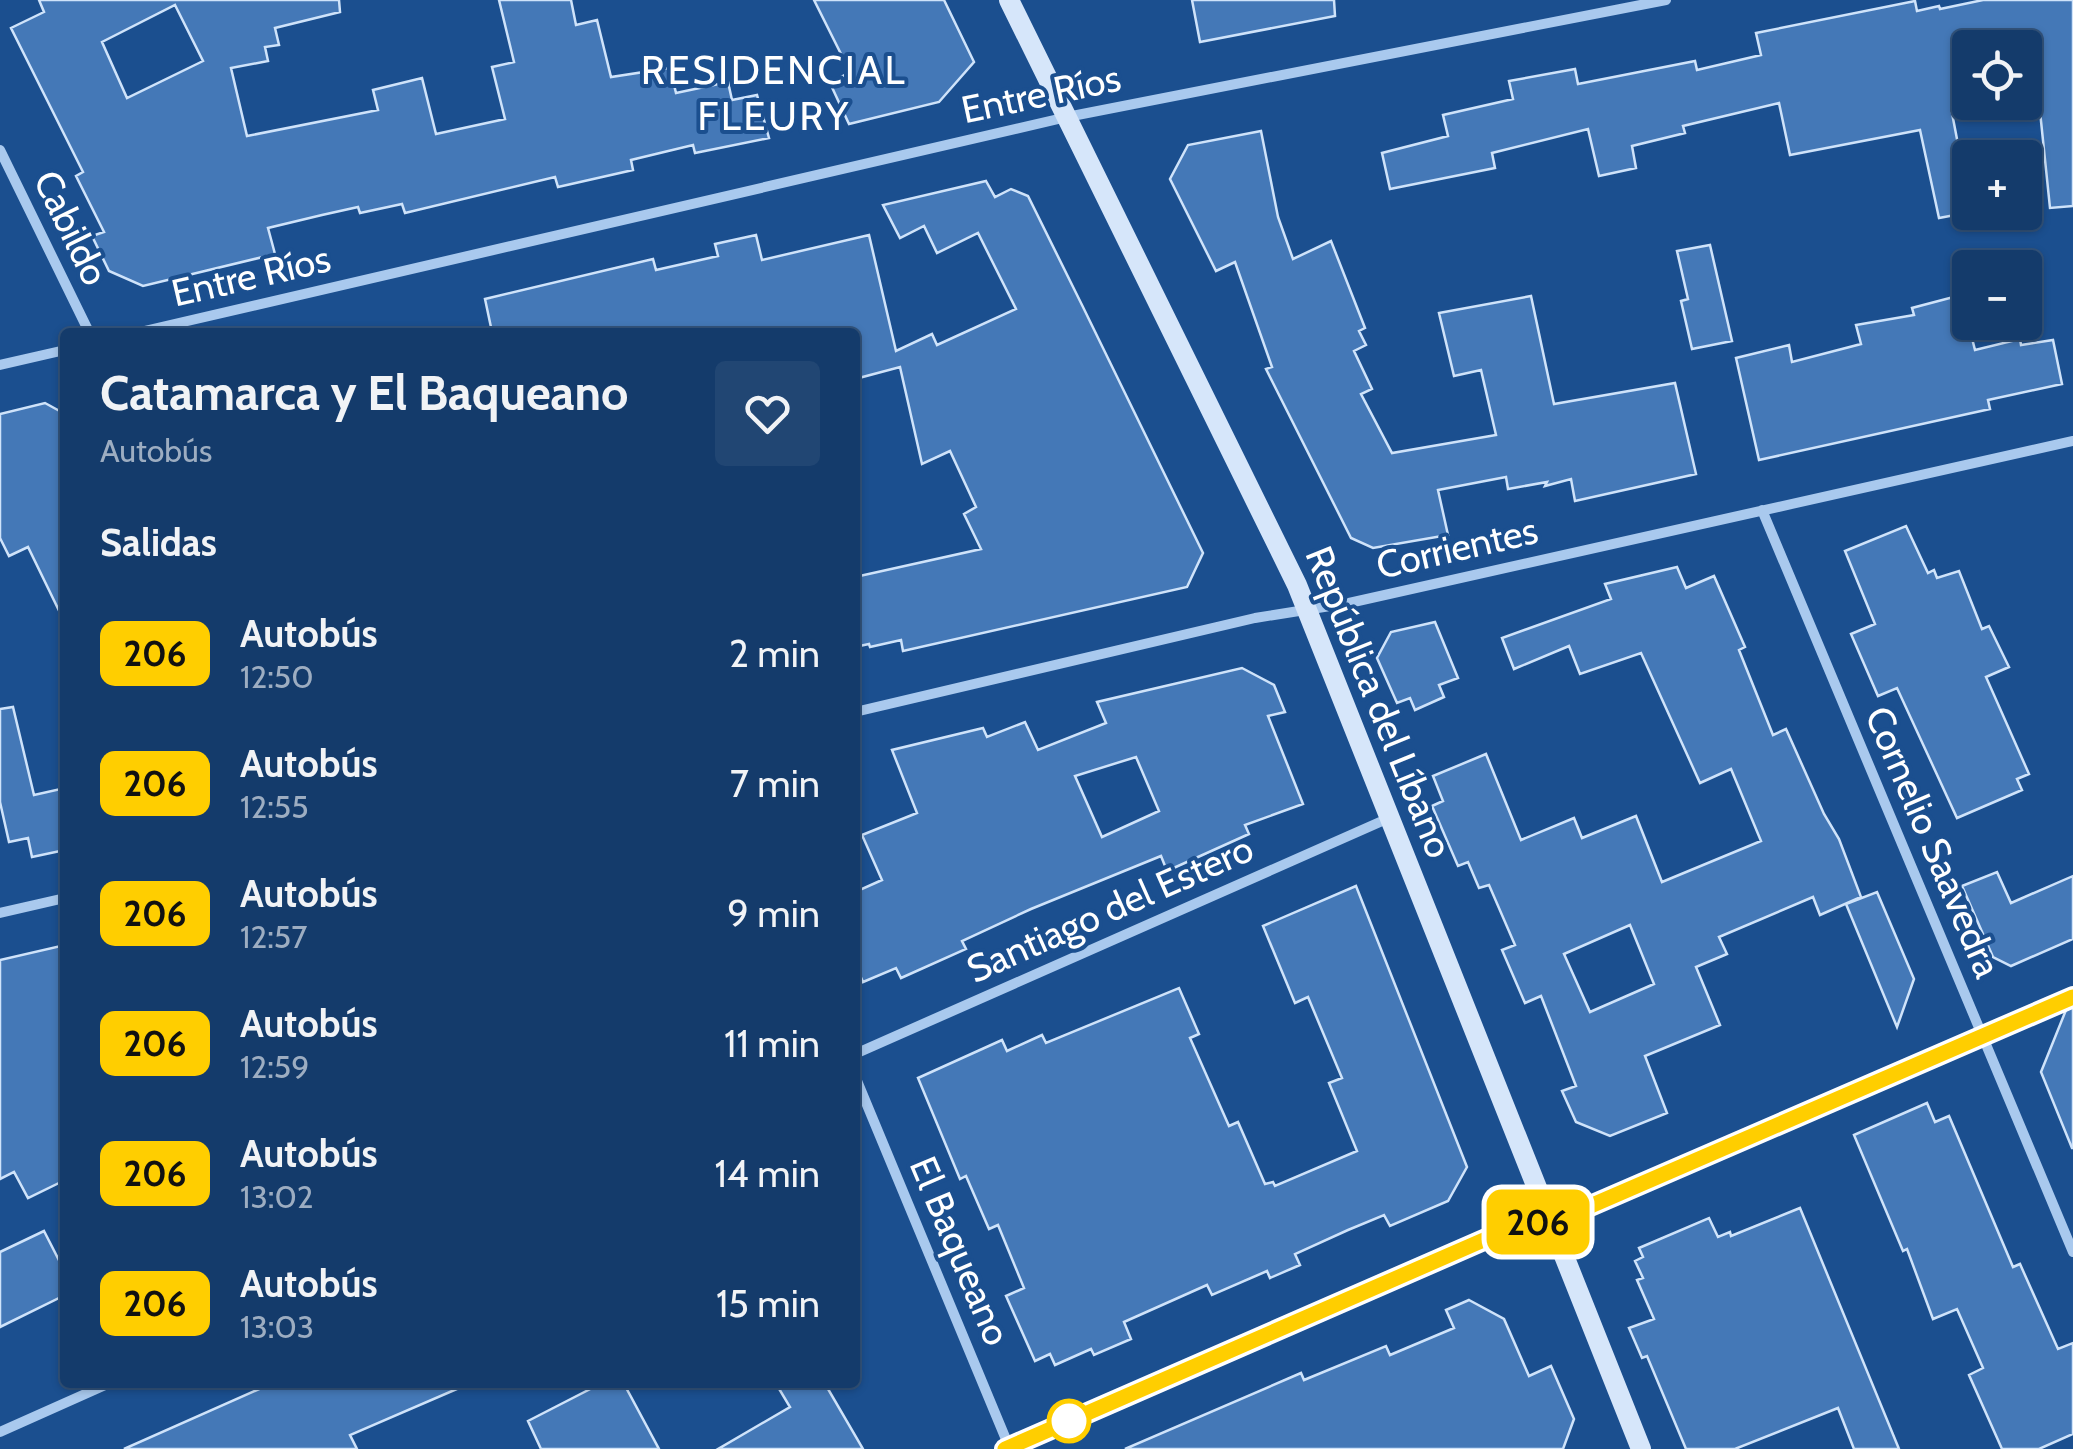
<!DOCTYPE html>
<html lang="es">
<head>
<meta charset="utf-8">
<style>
  body { margin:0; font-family:Cabin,sans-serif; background:#214673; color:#f1f3f6; height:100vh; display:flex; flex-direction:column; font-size:38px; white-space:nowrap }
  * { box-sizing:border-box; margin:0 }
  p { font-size:32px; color:#9dadc1 }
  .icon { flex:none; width:55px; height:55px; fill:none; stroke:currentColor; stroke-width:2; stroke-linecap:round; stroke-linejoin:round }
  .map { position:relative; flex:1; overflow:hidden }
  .details { position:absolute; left:60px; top:328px; width:800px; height:1060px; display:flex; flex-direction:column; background:#143b6b; border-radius:10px; box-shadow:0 2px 8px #0004,0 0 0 2px #33557e }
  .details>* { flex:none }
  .badge { padding:0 20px; border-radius:15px; font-size:35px; line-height:65px }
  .tools { position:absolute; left:1952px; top:30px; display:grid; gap:20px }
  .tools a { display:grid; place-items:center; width:90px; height:90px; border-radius:10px; background:#143b6b; box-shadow:0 2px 8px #0004,0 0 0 2px #33557e; font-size:50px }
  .map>.badge { position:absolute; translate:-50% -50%; box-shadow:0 0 0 5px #fff }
  h2 { padding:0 40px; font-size:38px; line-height:90px }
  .round { display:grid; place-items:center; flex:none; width:105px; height:105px; border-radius:10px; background:#214673 }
  .summary { display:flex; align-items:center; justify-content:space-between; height:170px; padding:0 40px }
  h1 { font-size:48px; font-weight:700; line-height:75px }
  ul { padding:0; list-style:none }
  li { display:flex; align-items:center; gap:30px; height:130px; padding:0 40px }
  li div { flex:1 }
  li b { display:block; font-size:38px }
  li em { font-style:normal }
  li .badge { min-width:110px; font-weight:700; text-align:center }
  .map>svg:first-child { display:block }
</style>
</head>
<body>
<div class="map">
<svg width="2073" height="1449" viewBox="0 0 2073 1449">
  <rect width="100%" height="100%" fill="#1b4f8f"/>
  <path fill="#4478b7" stroke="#cfe3fa" stroke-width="2.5" fill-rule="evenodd" d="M 39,0 L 339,0 L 340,12 L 275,28 L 279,45 L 265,47 L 268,61 L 231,68 L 247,136 L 378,110 L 373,90 L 422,78 L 436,134 L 505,119 L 492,67 L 514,62 L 499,0 L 571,0 L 576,25 L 597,20 L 611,77 L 670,68 L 676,93 L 728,82 L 732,100 L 757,95 L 769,138 L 695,153 L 693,145 L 631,160 L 633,170 L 558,187 L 555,177 L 405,213 L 402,204 L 360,213 L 358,207 L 322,215 L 268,228 L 275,254 L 143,286 L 109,271 L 92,236 L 104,232 L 76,176 L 83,172 L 11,28 L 44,12 ZM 175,5 L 203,61 L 127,98 L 102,42 Z
    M 814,0 L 944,0 L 974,62 L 939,102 L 849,124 L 830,83 L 850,72 Z
    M 1192,0 L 1334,0 L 1335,16 L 1200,42 Z
    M 1983,0 L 2073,0 L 2073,206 L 2050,208 L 2038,92 L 2025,94 L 2025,48 L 1970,48 L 1970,102 L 1984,102 L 1952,113 L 1971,212 L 1939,218 L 1920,130 L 1790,155 L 1779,103 L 1683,126 L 1685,133 L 1632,146 L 1636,168 L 1599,176 L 1588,129 L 1492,153 L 1495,168 L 1390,189 L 1382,153 L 1448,136 L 1443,115 L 1513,99 L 1509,81 L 1575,69 L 1578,84 L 1695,61 L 1697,70 L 1761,55 L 1756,33 L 1915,1 L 1917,11 L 1939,6 L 1940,9 Z
    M 1261,131 L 1278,217 L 1293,259 L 1331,241 L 1365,328 L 1359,331 L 1366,345 L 1354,351 L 1372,389 L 1361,394 L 1392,453 L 1496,435 L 1481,370 L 1454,376 L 1439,313 L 1531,296 L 1554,404 L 1675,383 L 1696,474 L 1575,501 L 1571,479 L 1545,486 L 1547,482 L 1508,489 L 1506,477 L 1438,490 L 1448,535 L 1373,548 L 1351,538 L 1266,369 L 1272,367 L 1235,262 L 1216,271 L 1170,179 L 1188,145 Z
    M 986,181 L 995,197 L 1011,189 L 1028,196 L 1082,305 L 1203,553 L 1187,587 L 903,651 L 901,640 L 870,647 L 869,644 L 855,647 L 855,577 L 981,549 L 964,514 L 976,507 L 950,451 L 922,464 L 900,367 L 855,379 L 855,332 L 492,332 L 485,299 L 653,259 L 656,270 L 718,256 L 715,244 L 756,235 L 762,260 L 869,235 L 896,351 L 932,334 L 937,345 L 1016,309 L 978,233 L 937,253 L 924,226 L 900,238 L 883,205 Z
    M 1710,245 L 1732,341 L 1692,349 L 1681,301 L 1688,299 L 1677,251 Z
    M 1961,295 L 1975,350 L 2020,339 L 2021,345 L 2053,340 L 2062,384 L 1988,400 L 1990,409 L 1759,460 L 1736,358 L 1789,345 L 1792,362 L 1861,344 L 1856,325 L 1914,315 L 1912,308 Z
    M 45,403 L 65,414 L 65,623 L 28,547 L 9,556 L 0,538 L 0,414 Z
    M 1906,526 L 1928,573 L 1934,570 L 1937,578 L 1959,571 L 1982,629 L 1989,626 L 2009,667 L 1986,677 L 2029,774 L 2017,779 L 2022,790 L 1957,818 L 1897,688 L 1878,696 L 1851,634 L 1875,624 L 1845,551 Z
    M 1677,567 L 1686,588 L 1714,576 L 1745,647 L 1739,650 L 1773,735 L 1786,729 L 1824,814 L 1839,839 L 1861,897 L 1820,915 L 1813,897 L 1719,937 L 1727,954 L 1696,967 L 1720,1025 L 1645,1056 L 1667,1113 L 1610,1136 L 1576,1122 L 1562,1091 L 1576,1086 L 1541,996 L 1525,1003 L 1502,950 L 1515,945 L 1489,885 L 1479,888 L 1468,862 L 1458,866 L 1432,806 L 1443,801 L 1433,776 L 1486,754 L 1521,840 L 1574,818 L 1582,838 L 1636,816 L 1662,882 L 1761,841 L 1731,769 L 1700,783 L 1641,653 L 1580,674 L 1569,646 L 1514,669 L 1502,638 L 1611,599 L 1605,584 ZM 1630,925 L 1654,984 L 1590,1012 L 1564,954 Z
    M 1435,622 L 1458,678 L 1439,685 L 1444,697 L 1415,710 L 1410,698 L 1397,703 L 1377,658 L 1391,632 Z
    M 1242,668 L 1274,685 L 1285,712 L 1268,716 L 1303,804 L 1245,825 L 1249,834 L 1167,871 L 1161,856 L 1031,909 L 962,941 L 966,949 L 901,978 L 896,968 L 863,982 L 855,964 L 855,892 L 882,880 L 862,835 L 917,813 L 892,750 L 983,728 L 987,737 L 1025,722 L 1038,750 L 1106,723 L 1097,702 ZM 1136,757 L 1159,811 L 1102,837 L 1075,776 Z
    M 13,707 L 34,795 L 65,788 L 65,850 L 32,857 L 28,838 L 9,842 L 0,802 L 0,709 Z
    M 1997,872 L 2011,903 L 2073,876 L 2073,939 L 2011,966 L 1993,957 L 1962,886 Z
    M 1356,886 L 1467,1167 L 1448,1201 L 1390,1226 L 1384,1215 L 1348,1230 L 1295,1254 L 1300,1265 L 1270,1278 L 1267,1271 L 1212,1295 L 1207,1285 L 1124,1322 L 1131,1339 L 1094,1355 L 1091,1349 L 1055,1365 L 1050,1354 L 1035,1361 L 1006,1296 L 1024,1288 L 998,1225 L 989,1229 L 966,1176 L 960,1179 L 918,1078 L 1002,1040 L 1007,1051 L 1042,1035 L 1046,1043 L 1179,988 L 1199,1034 L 1190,1038 L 1229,1126 L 1238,1122 L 1265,1184 L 1273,1182 L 1275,1186 L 1357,1151 L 1329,1083 L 1342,1078 L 1308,997 L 1295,1003 L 1263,926 Z
    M 1877,892 L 1914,979 L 1897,1027 L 1846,904 Z
    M 65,945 L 65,1180 L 28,1198 L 14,1172 L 0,1179 L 0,960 Z
    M 2073,1007 L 2073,1148 L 2072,1148 L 2041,1072 L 2066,1010 Z
    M 1927,1103 L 1935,1122 L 1949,1116 L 2013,1267 L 2020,1264 L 2058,1349 L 2073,1343 L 2073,1434 L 2039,1449 L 2002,1449 L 1969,1375 L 1983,1368 L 1957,1309 L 1933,1319 L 1907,1249 L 1903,1251 L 1854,1135 Z
    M 1800,1208 L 1899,1449 L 1854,1449 L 1838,1408 L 1735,1449 L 1686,1449 L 1647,1356 L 1642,1358 L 1629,1328 L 1654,1319 L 1637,1280 L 1643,1278 L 1635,1261 L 1643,1257 L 1639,1248 L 1709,1218 L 1718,1237 L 1730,1232 L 1731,1236 Z
    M 44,1231 L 65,1272 L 65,1295 L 0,1327 L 0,1252 Z
    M 1469,1300 L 1504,1319 L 1529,1376 L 1551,1366 L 1574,1419 L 1563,1449 L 1125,1449 L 1301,1373 L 1304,1380 L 1386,1346 L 1390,1355 L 1454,1328 L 1446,1310 Z
    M 275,1382 L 473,1382 L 350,1435 L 357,1449 L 124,1449 Z
    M 604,1382 L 623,1382 L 659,1449 L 541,1449 L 528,1421 Z
    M 775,1382 L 824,1382 L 863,1449 L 718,1449 L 790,1407 Z"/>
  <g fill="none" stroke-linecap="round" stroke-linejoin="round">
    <path stroke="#a9c9ee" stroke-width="10" d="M 0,150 L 89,332
      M 140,332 L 1067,117 L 1666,0
      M 0,365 L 65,350
      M 1762,510 L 2073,1252
      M 855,712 L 1255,618 L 1349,603 L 2073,441
      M 0,913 L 65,898
      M 855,1054 L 1389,818
      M 855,1076 L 1010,1449
      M 0,1432 L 112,1382
      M 1005,1449 L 1502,1232 L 1588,1207 L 2073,997"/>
    <path stroke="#d6e6fa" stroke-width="20" d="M 1009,0 L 1297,585 L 1641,1449"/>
  </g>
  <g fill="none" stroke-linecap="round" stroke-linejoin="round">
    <defs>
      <path id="line" d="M 1005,1449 L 1502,1232 L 1588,1207 L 2073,997"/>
    </defs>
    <use href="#line" stroke="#fff" stroke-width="22"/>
    <use href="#line" stroke="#ffce00" stroke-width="15"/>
  </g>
  <circle fill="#fff" stroke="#ffce00" stroke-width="5" cx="1069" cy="1421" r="20"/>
  <g text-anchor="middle" stroke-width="8" stroke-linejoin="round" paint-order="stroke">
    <g font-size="38" fill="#fff" stroke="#1b4f8f">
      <text transform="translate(1041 94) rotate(-12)" y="13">Entre Ríos</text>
      <text transform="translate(71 228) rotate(64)" y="13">Cabildo</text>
      <text transform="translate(251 276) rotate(-13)" y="13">Entre Ríos</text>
      <text transform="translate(1457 548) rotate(-13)" y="13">Corrientes</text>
      <text transform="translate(1379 702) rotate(68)" y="13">República del Líbano</text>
      <text transform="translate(1933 842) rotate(67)" y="13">Cornelio Saavedra</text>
      <text transform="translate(1110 909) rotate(-24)" y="13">Santiago del Estero</text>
      <text transform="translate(960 1251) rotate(67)" y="13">El Baqueano</text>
    </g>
    <g font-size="40" letter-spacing="2.5" fill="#fff" stroke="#1b4f8f">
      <text x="774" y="84">RESIDENCIAL<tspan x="774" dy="46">FLEURY</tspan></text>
    </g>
  </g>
</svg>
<div class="tools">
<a><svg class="icon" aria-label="locate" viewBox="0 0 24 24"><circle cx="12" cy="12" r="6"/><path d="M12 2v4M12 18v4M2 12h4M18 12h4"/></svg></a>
<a>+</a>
<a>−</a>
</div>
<b class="badge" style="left:1538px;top:1222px;background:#ffce00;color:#111">206</b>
<section class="details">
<div class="summary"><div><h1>Catamarca y El Baqueano</h1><p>Autobús</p></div><a class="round"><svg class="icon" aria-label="heart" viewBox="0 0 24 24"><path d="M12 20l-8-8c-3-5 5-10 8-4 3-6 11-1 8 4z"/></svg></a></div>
<h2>Salidas</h2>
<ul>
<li><span class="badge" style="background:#ffce00;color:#111">206</span><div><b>Autobús</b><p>12:50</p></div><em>2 min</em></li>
<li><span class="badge" style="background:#ffce00;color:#111">206</span><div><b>Autobús</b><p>12:55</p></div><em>7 min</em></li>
<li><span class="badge" style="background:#ffce00;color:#111">206</span><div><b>Autobús</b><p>12:57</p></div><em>9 min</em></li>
<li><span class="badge" style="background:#ffce00;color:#111">206</span><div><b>Autobús</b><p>12:59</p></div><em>11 min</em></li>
<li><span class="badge" style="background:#ffce00;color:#111">206</span><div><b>Autobús</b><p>13:02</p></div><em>14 min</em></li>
<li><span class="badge" style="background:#ffce00;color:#111">206</span><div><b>Autobús</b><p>13:03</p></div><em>15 min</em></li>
</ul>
</section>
</div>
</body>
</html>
